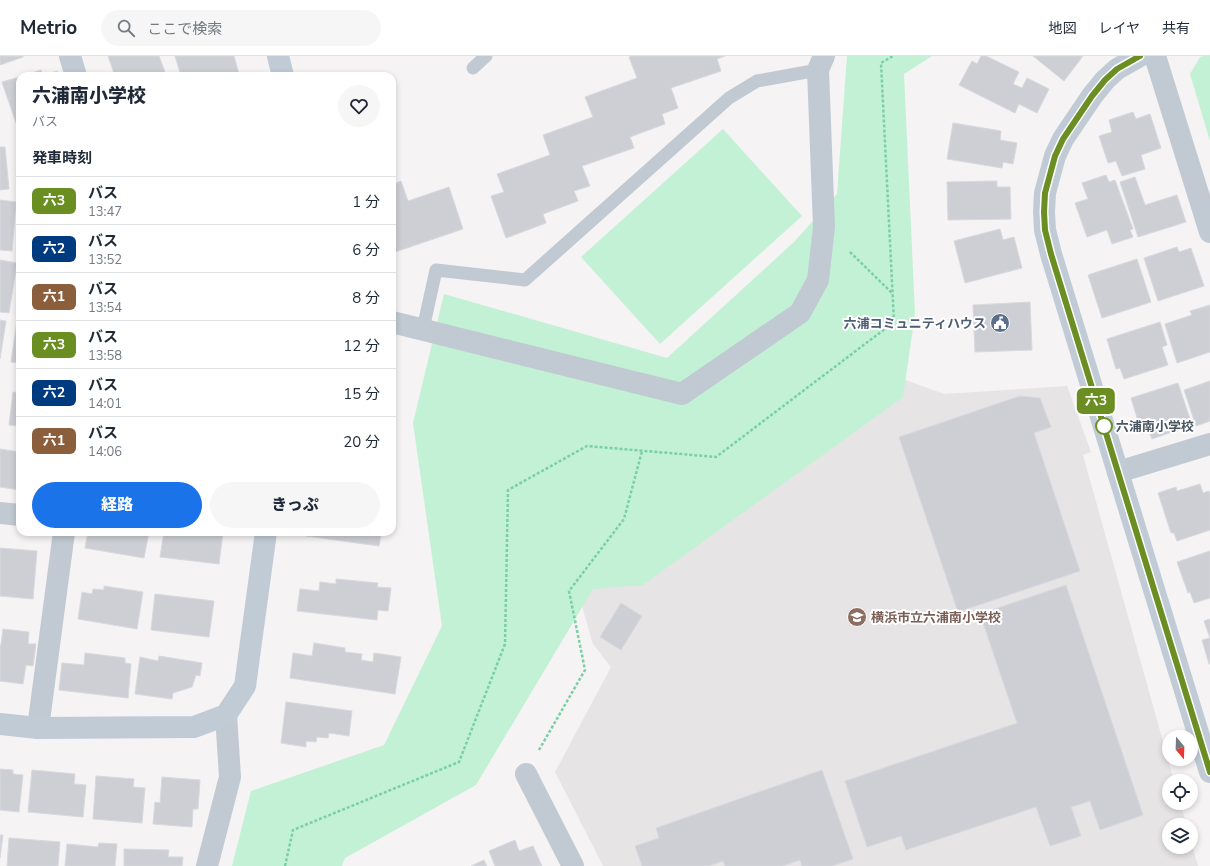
<!DOCTYPE html>
<html lang="ja">
<head>
<meta charset="utf-8">
<style>
  body { margin:0; font-family:"Nunito Sans","Noto Sans JP",sans-serif; background:#f6f6f7; color:#1f2937; height:100vh; display:flex; flex-direction:column; font-size:15px; white-space:nowrap }
  * { box-sizing:border-box; margin:0 }
  p { font-size:13px; color:#747a83 }
  .icon { flex:none; width:22px; height:22px; fill:none; stroke:currentColor; stroke-width:2; stroke-linecap:round; stroke-linejoin:round }
  .map { position:relative; flex:1; overflow:hidden }
  .drawer { position:absolute; left:16px; top:16px; width:380px; height:464px; display:flex; flex-direction:column; background:#fff; border-radius:12px; box-shadow:0 2px 6px #0003 }
  .drawer>* { flex:none }
  .badge { padding:0 8px; border-radius:6px; font-size:14px; line-height:26px }
  .needle { width:26px; rotate:161deg }
  .controls { position:absolute; left:1162px; top:674px; display:grid; gap:8px }
  .controls a { display:grid; place-items:center; width:36px; height:36px; border-radius:50%; background:#fff; box-shadow:0 2px 6px #0003; font-size:20px }
  .map>.badge { position:absolute; translate:-50% -50%; box-shadow:0 0 0 2px #fff }
  h2 { padding:0 16px; font-size:15px; line-height:36px }
  .round { display:grid; place-items:center; flex:none; width:42px; height:42px; border-radius:21px; background:#f6f6f7 }
  .headline { display:flex; align-items:center; justify-content:space-between; height:68px; padding:0 16px }
  h1 { font-size:19px; font-weight:800; line-height:30px }
  .primary-button { display:flex; gap:8px; margin-top:auto; padding:8px 16px }
  .primary-button a { flex:1; height:46px; border-radius:24px; background:#1a73e8; color:#fff; font-size:16px; font-weight:800; line-height:46px; text-align:center }
  .primary-button a+a { background:#f6f6f7; color:#1f2937 }
  ul { padding:0; list-style:none }
  li { display:flex; align-items:center; gap:12px; height:48px; padding:0 16px; border-top:1px solid #e0e1e3 }
  li div { flex:1 }
  li b { display:block; font-size:15px }
  li em { font-style:normal }
  li .badge { min-width:44px; font-weight:700; text-align:center }
  header { display:flex; align-items:center; gap:24px; box-sizing:border-box; height:56px; padding:0 20px; background:#fff; border-bottom:1px solid #e0e1e3 }
  header strong { font-size:19px }
  nav { display:flex; gap:22px; margin-inline-start:auto; font-size:14px }
  .search { width:280px; height:36px; background:#f6f6f7; display:flex; align-items:center; gap:10px; box-sizing:border-box; padding:0 14px; border-radius:22px; color:#747a83; font-size:15px }
  .map>svg:first-child { display:block }
</style>
</head>
<body>
<header>
<strong>Metrio</strong>
<div class="search"><svg class="icon" aria-label="search" viewBox="0 0 24 24"><circle cx="10" cy="10" r="6"/><path d="M15 15l6 6"/></svg>ここで検索</div>
<nav><a>地図</a><a>レイヤ</a><a>共有</a></nav>
</header>
<div class="map">
<svg width="1210" height="810" viewBox="0 0 1210 810">
  <rect width="100%" height="100%" fill="#f5f3f3"/>
  <path fill="#e6e4e5" d="M 867,310 L 944,338 L 1067,330 L 1091,396 L 1083,399 L 1174,725 L 1169,725 L 1169,747 L 1180,747 L 1187,769 L 1169,769 L 1169,791 L 1191,791 L 1191,785 L 1198,810 L 603,810 L 555,716 L 611,611 L 593,588 L 577,533 Z"/>
  <path fill="#c3f1d5" d="M 847,0 L 932,0 L 904,18 L 915,258 L 903,341 L 643,529 L 593,533 L 476,729 L 345,802 L 342,810 L 232,810 L 251,735 L 384,689 L 442,570 L 413,367 L 444,238 L 667,302 L 794,186 L 837,138 Z
    M 1203,0 L 1210,0 L 1210,85 L 1190,18 L 1200,1 Z
    M 723,73 L 802,160 L 660,288 L 581,201 Z"/>
  <path fill="#cdcfd5" stroke="#d7d9de" d="M 0,0 L 23,0 L 23,1 L 0,9 Z
    M 108,0 L 159,0 L 165,16 L 154,20 L 115,20 Z
    M 175,0 L 234,0 L 239,18 L 232,20 L 181,20 Z
    M 631,0 L 725,0 L 717,3 L 721,15 L 671,32 L 678,52 L 662,58 L 665,68 L 630,81 L 634,92 L 582,110 L 590,130 L 574,135 L 578,145 L 543,158 L 546,167 L 506,182 L 491,140 L 504,136 L 497,118 L 550,99 L 543,79 L 593,61 L 585,41 L 637,22 L 629,1 Z
    M 981,0 L 986,0 L 1019,16 L 1013,28 L 1022,32 L 1027,22 L 1049,33 L 1037,57 L 1019,48 L 1015,57 L 959,29 L 972,5 L 977,8 Z
    M 1033,0 L 1083,0 L 1064,25 Z
    M 41,14 L 43,20 L 57,15 L 58,20 L 22,20 Z
    M 20,21 L 20,66 L 16,67 L 2,26 Z
    M 1133,56 L 1136,63 L 1150,58 L 1161,92 L 1141,99 L 1145,113 L 1122,120 L 1116,105 L 1108,107 L 1099,80 L 1112,76 L 1109,64 Z
    M 953,67 L 1001,75 L 1000,84 L 1017,87 L 1013,108 L 1003,106 L 1002,112 L 947,103 Z
    M 0,91 L 5,91 L 9,133 L 0,134 Z
    M 1106,119 L 1109,126 L 1115,124 L 1133,173 L 1130,174 L 1133,181 L 1112,188 L 1107,174 L 1087,181 L 1075,147 L 1088,143 L 1082,127 Z
    M 1135,121 L 1145,149 L 1177,139 L 1186,166 L 1138,181 L 1120,126 Z
    M 401,125 L 408,145 L 449,131 L 463,173 L 392,197 L 392,129 Z
    M 997,125 L 997,131 L 1010,131 L 1011,163 L 948,164 L 947,126 Z
    M 0,144 L 16,146 L 12,195 L 0,194 Z
    M 1000,173 L 1003,184 L 1014,181 L 1022,212 L 965,227 L 954,185 Z
    M 1177,191 L 1179,196 L 1191,192 L 1204,230 L 1158,245 L 1144,202 Z
    M 1137,203 L 1151,246 L 1102,262 L 1088,219 Z
    M 0,204 L 17,207 L 9,257 L 0,256 Z
    M 1030,246 L 1032,294 L 975,296 L 973,249 Z
    M 1210,249 L 1210,296 L 1177,307 L 1165,268 L 1192,259 L 1190,255 Z
    M 0,264 L 6,265 L 0,303 Z
    M 17,265 L 20,265 L 20,307 L 11,306 Z
    M 1160,266 L 1167,289 L 1162,291 L 1168,309 L 1124,323 L 1120,312 L 1116,313 L 1107,283 Z
    M 392,313 L 395,314 L 392,342 Z
    M 1210,325 L 1210,365 L 1196,370 L 1184,334 Z
    M 1178,327 L 1192,369 L 1152,383 L 1149,376 L 1142,378 L 1131,342 Z
    M 13,336 L 20,337 L 20,370 L 9,369 Z
    M 1020,340 L 1040,342 L 1051,371 L 1034,377 L 1080,515 L 958,556 L 899,381 Z
    M 0,393 L 20,396 L 20,434 L 0,431 Z
    M 1200,428 L 1203,437 L 1209,435 L 1210,439 L 1210,474 L 1177,485 L 1174,477 L 1171,477 L 1158,437 L 1176,431 L 1177,435 Z
    M 88,476 L 149,476 L 144,502 L 85,492 Z
    M 164,476 L 223,476 L 219,508 L 160,501 Z
    M 307,476 L 390,476 L 389,479 L 381,478 L 379,490 L 306,480 Z
    M 0,492 L 37,495 L 33,543 L 0,540 Z
    M 1210,495 L 1210,542 L 1194,547 L 1190,536 L 1188,537 L 1177,506 Z
    M 336,523 L 378,527 L 377,531 L 391,532 L 388,555 L 378,554 L 377,564 L 297,555 L 300,533 L 319,535 L 320,526 L 336,528 Z
    M 1066,529 L 1143,759 L 1100,774 L 1090,745 L 1071,751 L 1081,780 L 1050,790 L 1036,751 L 906,794 L 901,780 L 867,791 L 845,725 L 1017,667 L 980,558 Z
    M 104,530 L 143,536 L 137,573 L 78,563 L 82,536 L 92,538 L 93,533 L 104,534 Z
    M 155,538 L 214,545 L 209,581 L 151,574 Z
    M 621,547 L 642,560 L 621,594 L 600,581 Z
    M 1210,563 L 1210,608 L 1209,608 L 1202,584 L 1210,582 L 1204,565 Z
    M 3,573 L 29,576 L 28,588 L 36,588 L 33,610 L 26,609 L 23,628 L 0,625 L 0,589 L 1,589 Z
    M 314,587 L 345,592 L 345,596 L 362,598 L 361,604 L 373,606 L 374,597 L 401,601 L 395,638 L 290,622 L 293,597 L 312,600 Z
    M 85,597 L 125,602 L 125,607 L 131,608 L 128,642 L 59,634 L 62,607 L 84,609 Z
    M 159,600 L 202,607 L 200,620 L 196,619 L 192,631 L 173,637 L 172,643 L 135,638 L 140,601 L 158,605 Z
    M 286,646 L 352,655 L 349,680 L 329,677 L 328,682 L 317,681 L 316,686 L 306,685 L 306,691 L 281,687 Z
    M 0,713 L 13,714 L 13,718 L 23,719 L 19,756 L 0,754 Z
    M 32,714 L 75,718 L 74,728 L 86,729 L 83,761 L 28,756 Z
    M 822,714 L 853,803 L 832,810 L 802,810 L 800,804 L 783,810 L 725,810 L 723,805 L 709,810 L 642,810 L 635,790 L 659,782 L 656,772 Z
    M 96,720 L 134,723 L 133,731 L 145,732 L 142,767 L 93,763 Z
    M 162,721 L 200,724 L 198,753 L 193,753 L 192,771 L 153,768 L 155,746 L 160,747 Z
    M 0,779 L 3,779 L 0,802 Z
    M 9,782 L 60,786 L 58,810 L 7,810 Z
    M 515,784 L 519,795 L 533,790 L 542,810 L 495,810 L 489,795 Z
    M 99,787 L 117,788 L 115,810 L 65,810 L 67,788 L 98,791 Z
    M 124,793 L 169,794 L 168,801 L 183,801 L 182,810 L 124,810 Z
    M 484,804 L 487,810 L 471,810 Z"/>
  <g fill="none" stroke-linecap="round" stroke-linejoin="round">
    <path stroke="#7ad0a6" stroke-width="2.5" stroke-dasharray="3 2" stroke-linecap="butt" d="M 850,196 L 892,237
      M 539,694 L 585,614 L 569,535 L 624,463 L 642,395
      M 285,810 L 293,774 L 459,706 L 505,588 L 508,434 L 587,390 L 716,401 L 894,266 L 881,7 L 893,0"/>
    <path stroke="#c1cad2" stroke-width="13" d="M 473,12 L 486,0
      M 423,273 L 436,214 L 525,224 L 729,42 L 757,25 L 818,14"/>
    <path stroke="#c1cad2" stroke-width="22" d="M 70,0 L 76,20
      M 1155,0 L 1210,176
      M 392,266 L 682,338 L 800,257 L 818,224 L 824,171 L 818,14 L 824,0
      M 1118,416 L 1210,388
      M 0,457 L 20,459
      M 38,672 L 64,476
      M 526,718 L 573,810
      M 207,810 L 230,721 L 226,659"/>
    <path stroke="#c1cbd6" stroke-width="22" d="M 278,0 L 283,20
      M 1140,0 L 1117,13 L 1105,24 L 1092,40 L 1063,83 L 1055,100 L 1045,137 L 1044,156 L 1045,174 L 1051,198 L 1210,716
      M 0,668 L 38,672 L 194,671 L 226,659 L 245,630 L 266,476"/>
  </g>
  <g fill="none" stroke-linecap="round" stroke-linejoin="round">
    <defs>
      <path id="line" d="M 1140,0 L 1117,13 L 1105,24 L 1092,40 L 1063,83 L 1055,100 L 1045,137 L 1044,156 L 1045,174 L 1051,198 L 1210,716"/>
    </defs>
    <use href="#line" stroke="#fff" stroke-width="9"/>
    <use href="#line" stroke="#6b8e23" stroke-width="6"/>
  </g>
  <defs>
    <symbol id="civic-disc" viewBox="-11 -11 22 22"><circle r="9.5" fill="#5c6f8a" stroke="#fff"/><path d="M-.6-6.5H3V-4.5H.6V-3L4-1V1h2V6H-6V1h2V-1L-.6-3ZM-1.2 2.5V6h2.4V2.5Z" fill="#fff"/></symbol>
    <symbol id="school-disc" viewBox="-11 -11 22 22"><circle r="9.5" fill="#8d6e63" stroke="#fff"/><path d="M0-5L7-2L0 1L-7-2ZM-4 1L0 2.5L4 1V4Q0 6-4 4Z" fill="#fff"/></symbol>
  </defs>
  <g fill-rule="evenodd">
    <use href="#civic-disc" x="989" y="256" width="22" height="22"/>
    <use href="#school-disc" x="846" y="550" width="22" height="22"/>
  </g>
  <circle fill="#fff" stroke="#6b8e23" stroke-width="2" cx="1104" cy="370" r="8"/>
  <g text-anchor="middle" stroke-width="4" stroke-linejoin="round" paint-order="stroke">
    <g font-size="13" font-weight="bold" fill="#4e5e75" stroke="#fff" text-anchor="end">
      <text x="986" y="272">六浦コミュニティハウス</text>
    </g>
    <g font-size="13" font-weight="bold" fill="#4a5661" stroke="#fff" text-anchor="start">
      <text x="1116" y="375">六浦南小学校</text>
    </g>
    <g font-size="13" font-weight="bold" fill="#785e54" stroke="#fff" text-anchor="start">
      <text x="871" y="566">横浜市立六浦南小学校</text>
    </g>
  </g>
</svg>
<div class="controls">
<a><svg class="needle" viewBox="-14 -14 28 28"><path d="M0-13l5 13h-10z" fill="#e53935"/><path d="M0 13l5-13h-10z" fill="#747a83"/></svg></a>
<a><svg class="icon" aria-label="locate" viewBox="0 0 24 24"><circle cx="12" cy="12" r="6"/><path d="M12 2v4M12 18v4M2 12h4M18 12h4"/></svg></a>
<a><svg class="icon" aria-label="layers" viewBox="0 0 24 24"><path d="M12 4l9 5-9 5-9-5zM3 14l9 5 9-5"/></svg></a>
</div>
<b class="badge" style="left:1096px;top:345px;background:#6b8e23;color:#fff">六3</b>
<section class="drawer">
<div class="headline"><div><h1>六浦南小学校</h1><p>バス</p></div><a class="round"><svg class="icon" aria-label="heart" viewBox="0 0 24 24"><path d="M12 20l-8-8c-3-5 5-10 8-4 3-6 11-1 8 4z"/></svg></a></div>
<h2>発車時刻</h2>
<ul>
<li><span class="badge" style="background:#6b8e23;color:#fff">六3</span><div><b>バス</b><p>13:47</p></div><em>1 分</em></li>
<li><span class="badge" style="background:#003b80;color:#fff">六2</span><div><b>バス</b><p>13:52</p></div><em>6 分</em></li>
<li><span class="badge" style="background:#8b5e3c;color:#fff">六1</span><div><b>バス</b><p>13:54</p></div><em>8 分</em></li>
<li><span class="badge" style="background:#6b8e23;color:#fff">六3</span><div><b>バス</b><p>13:58</p></div><em>12 分</em></li>
<li><span class="badge" style="background:#003b80;color:#fff">六2</span><div><b>バス</b><p>14:01</p></div><em>15 分</em></li>
<li><span class="badge" style="background:#8b5e3c;color:#fff">六1</span><div><b>バス</b><p>14:06</p></div><em>20 分</em></li>
</ul>
<div class="primary-button"><a>経路</a><a>きっぷ</a></div>
</section>
</div>
</body>
</html>
